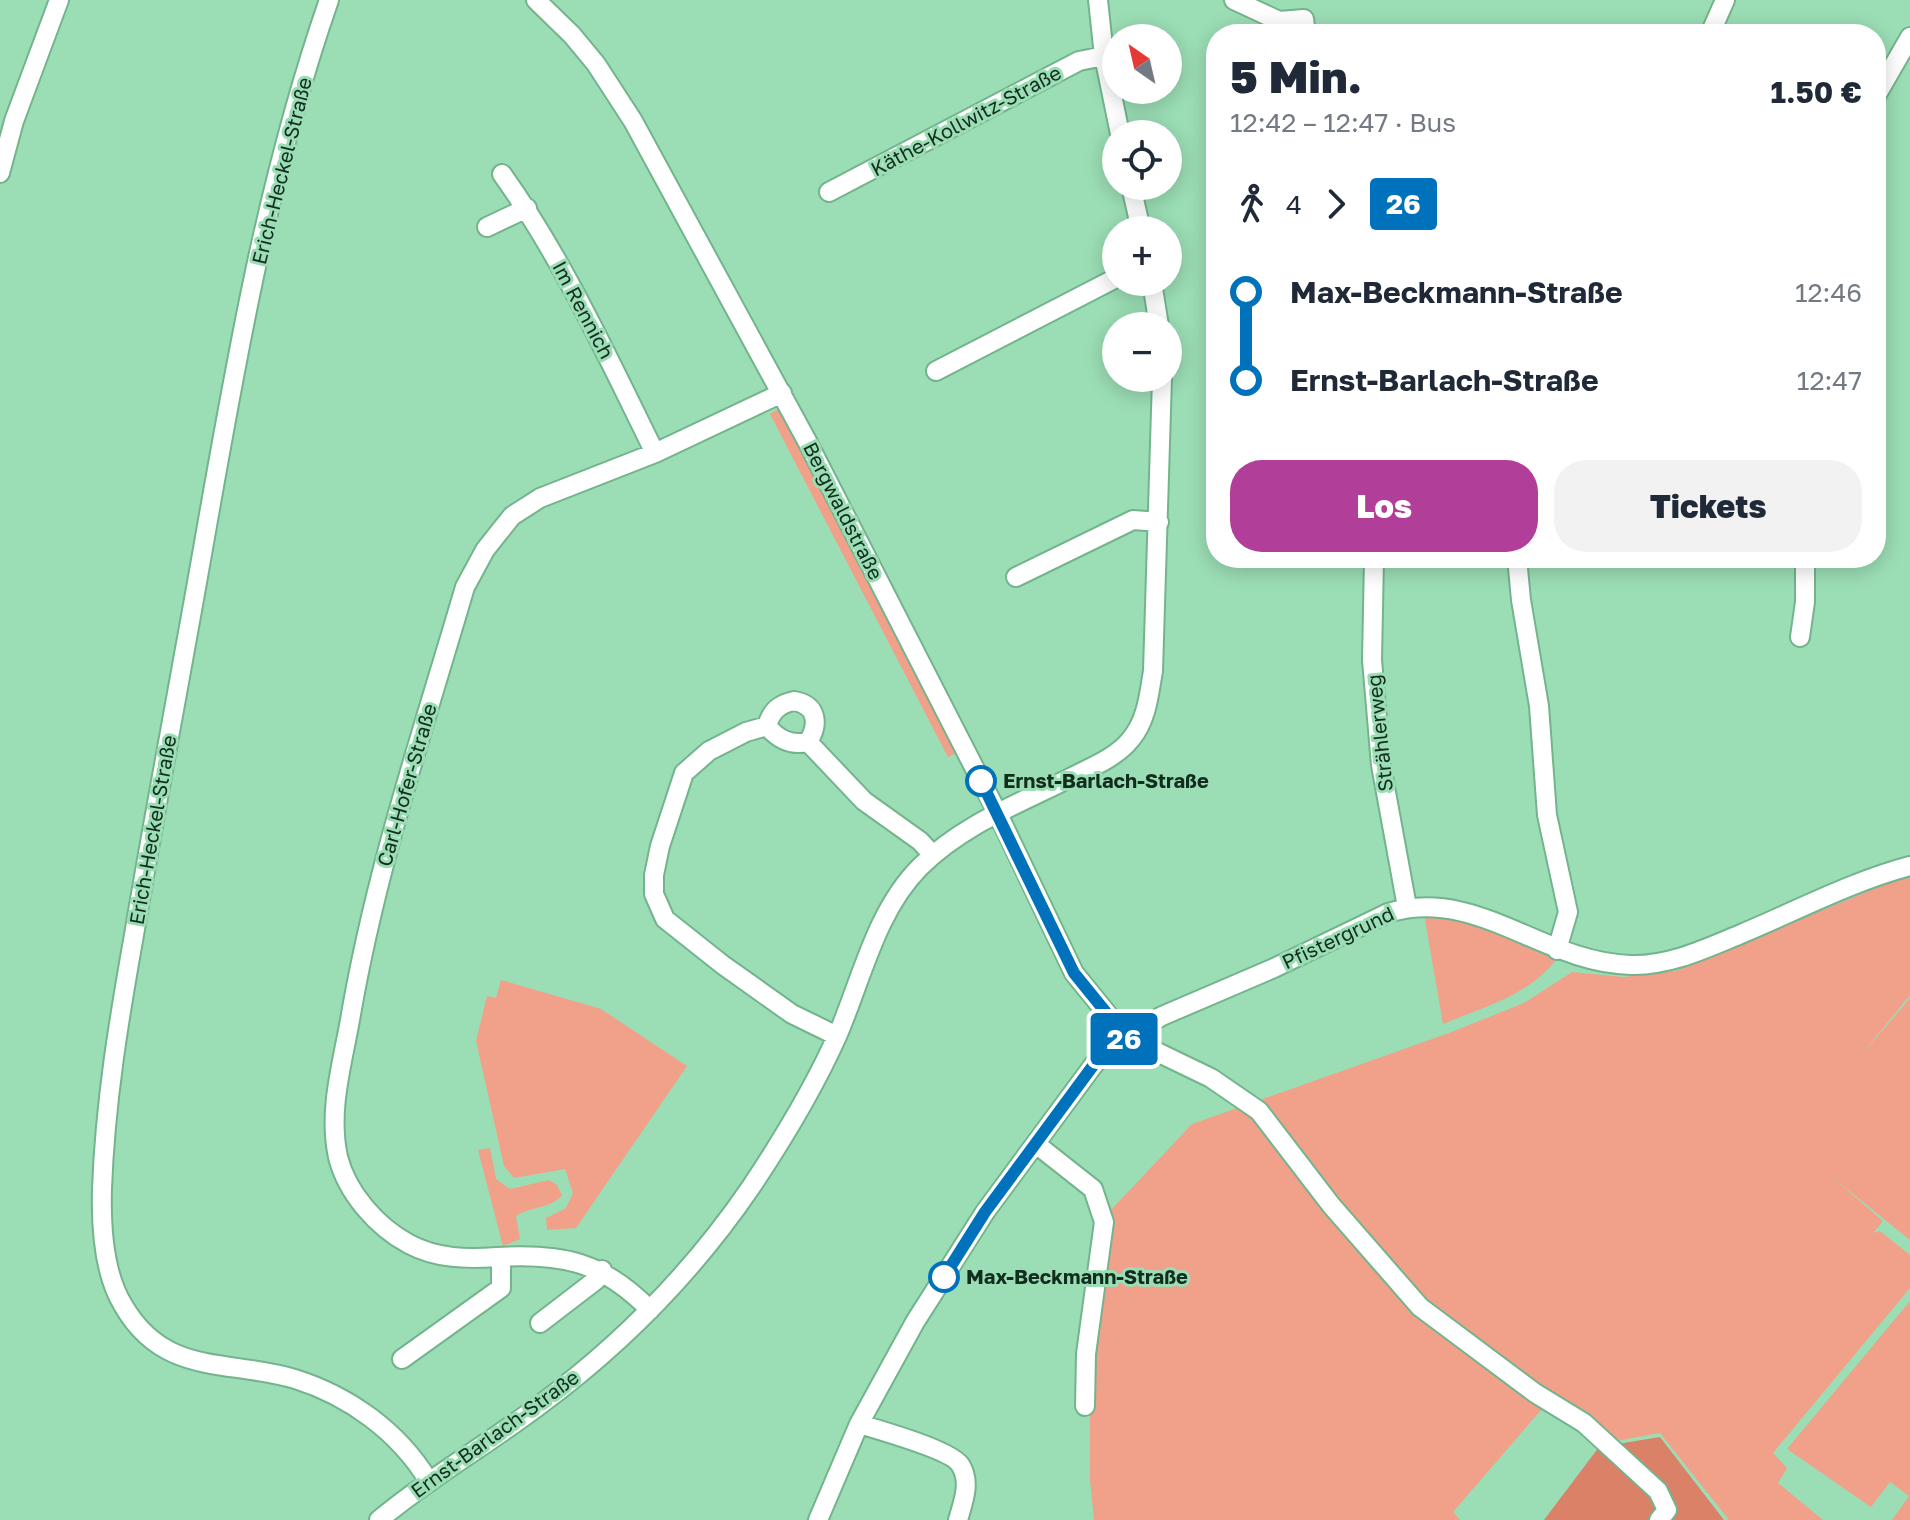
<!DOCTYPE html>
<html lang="de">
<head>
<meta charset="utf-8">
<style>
  body { margin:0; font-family:"Golos Text",sans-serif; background:#f2f2f3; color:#1f2937; height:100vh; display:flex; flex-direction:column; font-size:30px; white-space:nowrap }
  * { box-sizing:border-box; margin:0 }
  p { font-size:26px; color:#747a83 }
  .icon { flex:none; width:44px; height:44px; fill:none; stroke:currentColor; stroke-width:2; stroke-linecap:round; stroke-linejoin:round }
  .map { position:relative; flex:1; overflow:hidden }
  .panel { position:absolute; left:1206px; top:24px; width:680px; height:544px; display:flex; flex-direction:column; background:#fff; border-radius:32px; box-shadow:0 4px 20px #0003 }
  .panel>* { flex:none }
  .badge { padding:0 16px; border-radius:6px; font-size:28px; line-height:52px }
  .needle { width:52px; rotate:326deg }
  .fabs { position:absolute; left:1102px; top:24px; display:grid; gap:16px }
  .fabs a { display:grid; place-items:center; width:80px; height:80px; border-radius:50%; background:#fff; box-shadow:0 4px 20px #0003; font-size:40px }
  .map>.badge { position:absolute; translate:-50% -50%; box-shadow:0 0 0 4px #fff }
  .legs { display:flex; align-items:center; gap:12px; height:88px; padding:0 24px; font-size:26px }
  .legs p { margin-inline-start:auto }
  .head { display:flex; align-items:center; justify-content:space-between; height:136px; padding:0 24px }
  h1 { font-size:44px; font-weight:800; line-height:60px }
  .cta { display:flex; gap:16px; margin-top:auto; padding:16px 24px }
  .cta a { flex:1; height:92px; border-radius:32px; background:#b13e99; color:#fff; font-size:32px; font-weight:800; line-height:92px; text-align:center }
  .cta a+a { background:#f2f2f3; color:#1f2937 }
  ul { padding:0 24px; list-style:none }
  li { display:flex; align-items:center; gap:28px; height:88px; font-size:30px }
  li i { display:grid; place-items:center; width:12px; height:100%; margin:0 10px; background:currentColor }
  li i::after { content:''; width:20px; height:20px; margin:-10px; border:6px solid; border-radius:50%; background:#fff }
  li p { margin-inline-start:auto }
  li:first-child i { background:linear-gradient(#0000 50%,currentColor 0) }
  li:last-child i { background:linear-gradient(currentColor 50%,#0000 0) }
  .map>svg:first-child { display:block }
</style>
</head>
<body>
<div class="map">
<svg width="1910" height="1520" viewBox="0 0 1910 1520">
  <rect width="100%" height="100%" fill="#9bdeb5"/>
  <path fill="#f1a089" d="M 780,408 L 957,753 L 948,757 L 770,414 Z
    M 1910,874 L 1910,995 L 1857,1060 L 1910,998 L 1910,1240 L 1833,1178 L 1883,1221 L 1873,1233 L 1880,1231 L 1910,1255 L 1910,1288 L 1773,1453 L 1787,1468 L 1778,1483 L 1823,1520 L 1729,1520 L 1660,1433 L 1600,1444 L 1578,1426 L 1541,1410 L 1453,1512 L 1460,1520 L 1094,1520 L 1090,1480 L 1090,1351 L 1111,1210 L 1192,1124 L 1449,1033 L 1524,1003 L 1572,972 L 1624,977 L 1675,971 Z
    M 1424,914 C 1470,916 1515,941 1557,958 C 1531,995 1483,1007 1443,1024 Z
    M 501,980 L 601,1009 L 687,1066 L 576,1228 L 547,1230 L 546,1218 L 566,1208 L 573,1193 L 565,1169 L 514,1178 L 504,1166 L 476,1041 L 487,996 L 496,998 Z
    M 490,1148 L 496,1179 L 510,1189 L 549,1180 L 557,1185 L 562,1195 C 551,1209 531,1206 516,1216 L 520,1239 L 503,1246 L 478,1150 Z
    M 1910,1301 L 1910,1520 L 1892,1520 L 1909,1496 L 1890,1482 L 1871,1507 L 1787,1449 Z"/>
  <path fill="#db8167" d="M 1660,1437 L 1724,1520 L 1544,1520 L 1599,1447 Z"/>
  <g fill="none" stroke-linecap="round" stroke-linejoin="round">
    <defs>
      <path id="minor" d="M 329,0 C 256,209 225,432 185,649 C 168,744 150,839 134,935 C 119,1019 105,1103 102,1189 C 101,1225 104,1274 123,1305 C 164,1377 228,1359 295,1379 C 349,1396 398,1431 428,1480
        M 536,0 L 572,35 L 596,64 L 633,121 L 807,441 L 998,814 L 1074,973 L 1126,1037 L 1211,1078 L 1259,1111 L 1331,1205 L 1420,1307 L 1535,1393 L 1584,1423 L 1658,1491 L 1667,1510 L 1659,1520
        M 1098,0 L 1104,56 L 1120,134
        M 1234,0 L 1279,21 L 1304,19 L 1306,34
        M 1710,34 L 1725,0
        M 1876,96 L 1910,37
        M 0,173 L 14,121 L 59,0
        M 502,174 C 564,261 608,358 655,453
        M 1131,186 L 1141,230
        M 829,192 L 1079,61 L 1104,56
        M 487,227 L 527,208
        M 1152,282 L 1159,326
        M 936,371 L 1116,278
        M 1374,558 L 1372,660 L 1381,765 L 1407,907
        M 1517,558 L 1521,600 L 1539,706 L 1547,815 L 1568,912 L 1557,950
        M 1016,577 L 1133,520 L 1159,522
        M 1800,637 L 1805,602 L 1805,558
        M 794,701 C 818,705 819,725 808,742 C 790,746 778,739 767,726 C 771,711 779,704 794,701 Z
        M 767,726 L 746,732 L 709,751 L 684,773 L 660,846 L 654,875 L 654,894 L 665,919 L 723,965 L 792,1014 L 837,1036
        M 808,742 L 864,801 L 920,841 L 932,854
        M 1036,1144 L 1093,1189 L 1104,1222 L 1086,1354 L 1085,1406
        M 650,1310 C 603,1262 563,1253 497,1257 C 467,1259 437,1259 409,1244 C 377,1227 347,1193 338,1157 C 328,1111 342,1065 350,1020 C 375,872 423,730 465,587 L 485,550 L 496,536 L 512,516 L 540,498 L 655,453 L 782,393
        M 540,1323 L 596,1280 L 602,1270
        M 402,1359 L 501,1288 L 501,1257
        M 859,1424 C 879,1430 954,1451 961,1466 C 971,1483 963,1502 958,1520
        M 379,1520 C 429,1478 485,1446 537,1407 C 620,1346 693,1272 751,1187 C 783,1139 815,1086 838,1034 C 862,978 876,911 920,867 C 962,825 1018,804 1070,778 C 1091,767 1116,758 1131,739 C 1147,720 1149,694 1153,671 L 1162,378
        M 818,1520 L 859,1424 L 915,1322 L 985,1212 L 1095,1063 L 1126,1037 L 1162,1016 L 1274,968 L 1388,913 C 1477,886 1542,963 1631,965 C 1670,966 1707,948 1741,934 C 1796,911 1853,881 1910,866"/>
    </defs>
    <use href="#minor" stroke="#73b48d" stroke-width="22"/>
    <use href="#minor" stroke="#fff" stroke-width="18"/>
  </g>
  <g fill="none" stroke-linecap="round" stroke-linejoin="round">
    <defs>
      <path id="line-1" d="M 944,1277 L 985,1212 L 1095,1063 L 1126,1037 L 1074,973 L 981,781"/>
    </defs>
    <use href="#line-1" stroke="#fff" stroke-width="18"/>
    <use href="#line-1" stroke="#0072bc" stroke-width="12"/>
  </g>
  <g fill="#fff" stroke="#0072bc" stroke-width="4">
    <circle cx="981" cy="781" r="14"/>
    <circle cx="944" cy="1277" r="14"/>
  </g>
  <g text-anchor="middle" stroke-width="6" stroke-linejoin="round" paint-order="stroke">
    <g font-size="20" fill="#122d1e" stroke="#9bdeb5">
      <text transform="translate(966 121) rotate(-28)" y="7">Käthe-Kollwitz-Straße</text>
      <text transform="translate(282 171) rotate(-76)" y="7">Erich-Heckel-Straße</text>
      <text transform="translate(583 310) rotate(62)" y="7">Im Rennich</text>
      <text transform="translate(843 511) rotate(63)" y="7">Bergwaldstraße</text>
      <text transform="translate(1380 733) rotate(-96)" y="7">Strählerweg</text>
      <text transform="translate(407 785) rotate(-74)" y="7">Carl-Hofer-Straße</text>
      <text transform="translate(153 830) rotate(-80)" y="7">Erich-Heckel-Straße</text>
      <text transform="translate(1338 938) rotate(-25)" y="7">Pfistergrund</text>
      <text transform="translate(495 1434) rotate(-36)" y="7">Ernst-Barlach-Straße</text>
    </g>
    <g font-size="20" font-weight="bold" fill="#122d1e" stroke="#9bdeb5" text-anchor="start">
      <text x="1003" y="788">Ernst-Barlach-Straße</text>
      <text x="966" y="1284">Max-Beckmann-Straße</text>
    </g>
  </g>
</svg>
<div class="fabs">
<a><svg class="needle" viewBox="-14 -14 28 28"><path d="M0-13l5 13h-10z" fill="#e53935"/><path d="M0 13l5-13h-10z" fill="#747a83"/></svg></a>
<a><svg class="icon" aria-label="locate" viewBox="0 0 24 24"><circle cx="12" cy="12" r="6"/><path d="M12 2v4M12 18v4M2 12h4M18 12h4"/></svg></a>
<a>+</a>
<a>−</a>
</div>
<b class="badge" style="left:1124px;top:1039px;background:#0072bc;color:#fff">26</b>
<section class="panel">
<div class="head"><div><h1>5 Min.</h1><p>12:42 – 12:47 · Bus</p></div><b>1.50 €</b></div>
<div class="legs"><svg class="icon" aria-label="walk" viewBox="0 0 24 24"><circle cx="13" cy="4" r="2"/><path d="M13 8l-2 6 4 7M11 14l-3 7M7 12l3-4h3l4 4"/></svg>4<svg class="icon" aria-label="forward" viewBox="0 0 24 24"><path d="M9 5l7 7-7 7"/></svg><b class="badge" style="background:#0072bc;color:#fff">26</b></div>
<ul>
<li><i style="color:#0072bc"></i><b>Max-Beckmann-Straße</b><p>12:46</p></li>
<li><i style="color:#0072bc"></i><b>Ernst-Barlach-Straße</b><p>12:47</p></li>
</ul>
<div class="cta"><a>Los</a><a>Tickets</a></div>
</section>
</div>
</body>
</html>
